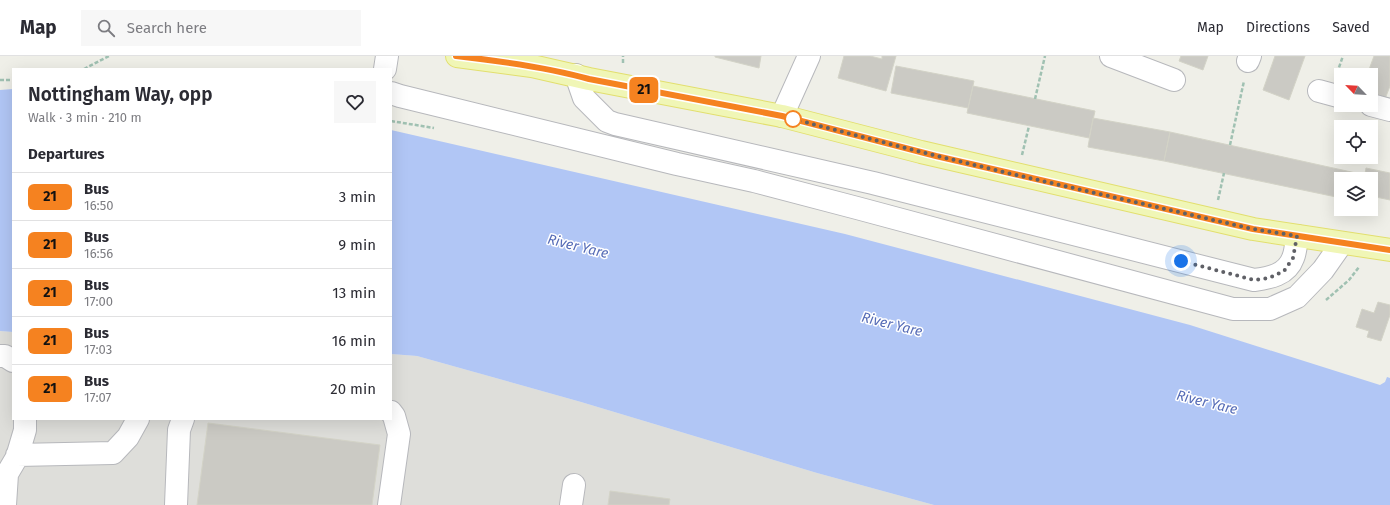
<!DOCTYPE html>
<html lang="en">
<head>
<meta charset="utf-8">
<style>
  body { margin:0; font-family:"Fira Sans",sans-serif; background:#f7f7f7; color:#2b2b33; height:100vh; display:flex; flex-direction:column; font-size:15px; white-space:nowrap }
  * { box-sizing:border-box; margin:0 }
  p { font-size:13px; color:#7c7c81 }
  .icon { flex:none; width:22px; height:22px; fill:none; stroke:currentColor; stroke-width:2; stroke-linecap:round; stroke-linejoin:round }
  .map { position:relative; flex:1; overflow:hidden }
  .panel { position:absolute; left:12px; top:12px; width:380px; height:352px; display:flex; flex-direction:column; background:#fff; border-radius:0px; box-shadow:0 4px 16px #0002 }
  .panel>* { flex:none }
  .badge { padding:0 8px; border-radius:6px; font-size:14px; line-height:26px }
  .needle { width:26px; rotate:295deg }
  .tools { position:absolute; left:1334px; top:12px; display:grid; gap:8px }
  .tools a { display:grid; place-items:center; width:44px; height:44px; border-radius:0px; background:#fff; box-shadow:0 4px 16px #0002; font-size:20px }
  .you { position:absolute; width:20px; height:20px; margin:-10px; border:3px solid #fff; border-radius:50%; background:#1a73e8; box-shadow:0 0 0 6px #1a73e833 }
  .map>.badge { position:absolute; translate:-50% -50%; box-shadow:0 0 0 2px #fff }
  h2 { padding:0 16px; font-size:15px; line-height:36px }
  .round { display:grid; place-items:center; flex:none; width:42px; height:42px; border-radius:0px; background:#f7f7f7 }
  .headline { display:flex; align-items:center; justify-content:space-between; height:68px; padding:0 16px }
  h1 { font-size:19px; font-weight:600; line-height:30px }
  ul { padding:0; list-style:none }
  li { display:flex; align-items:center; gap:12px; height:48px; padding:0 16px; border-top:1px solid #e1e1e2 }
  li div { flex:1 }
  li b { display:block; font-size:15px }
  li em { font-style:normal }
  li .badge { min-width:44px; font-weight:700; text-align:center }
  header { display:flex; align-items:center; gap:24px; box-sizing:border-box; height:56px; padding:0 20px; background:#fff; border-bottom:1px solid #e1e1e2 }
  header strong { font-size:19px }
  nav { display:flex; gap:22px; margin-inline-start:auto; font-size:14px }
  .search { width:280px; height:36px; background:#f7f7f7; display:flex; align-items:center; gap:10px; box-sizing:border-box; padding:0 14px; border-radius:0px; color:#7c7c81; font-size:15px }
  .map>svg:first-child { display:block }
</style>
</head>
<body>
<header>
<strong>Map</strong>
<div class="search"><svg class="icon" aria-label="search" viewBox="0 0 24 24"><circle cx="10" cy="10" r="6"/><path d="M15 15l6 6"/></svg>Search here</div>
<nav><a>Map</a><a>Directions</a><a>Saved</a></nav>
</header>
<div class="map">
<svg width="1390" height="449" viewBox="0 0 1390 449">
  <rect width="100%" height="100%" fill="#efefe8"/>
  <path fill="#dededa" d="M 0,275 L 13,276 L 13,363 L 391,363 L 391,298 L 417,300 L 581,346 L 817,417 L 934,449 L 0,449 Z"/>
  <path fill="#b1c6f5" d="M 13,33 L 13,276 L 0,275 L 0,34 Z
    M 391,74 L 845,178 L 1190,269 L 1380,329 L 1385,326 L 1387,321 L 1390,322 L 1390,449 L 934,449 L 817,417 L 581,346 L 417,300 L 391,298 Z"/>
  <path fill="#cbcac4" stroke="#d3d3c7" d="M 715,0 L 761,0 L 759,12 L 715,1 Z
    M 844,0 L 870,0 L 882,3 L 882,0 L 896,0 L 886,35 L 838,22 Z
    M 1181,0 L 1208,0 L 1203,14 L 1179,5 Z
    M 1275,0 L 1305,0 L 1289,44 L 1263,34 Z
    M 1374,0 L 1390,0 L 1390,30 L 1385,43 L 1371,38 L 1371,19 L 1367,19 Z
    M 896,10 L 974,25 L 968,52 L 891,37 Z
    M 973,30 L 1095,55 L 1089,82 L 967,57 Z
    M 1093,62 L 1170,76 L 1164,105 L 1088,91 Z
    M 1170,76 L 1365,119 L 1364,123 L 1341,123 L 1341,142 L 1164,105 Z
    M 1366,112 L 1390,117 L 1390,144 L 1371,140 L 1371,123 L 1364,123 Z
    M 1378,246 L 1390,249 L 1390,259 L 1381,285 L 1367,281 L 1369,275 L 1356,271 L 1362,253 L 1374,257 Z
    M 208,367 L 380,389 L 372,449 L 197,449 Z
    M 610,435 L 670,443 L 669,449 L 608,449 Z"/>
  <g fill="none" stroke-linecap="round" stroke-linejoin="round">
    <defs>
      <path id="minor" d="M 1111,0 L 1174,24
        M 1248,5 L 1250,0
        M 385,13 L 387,0
        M 576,19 L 584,42 L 607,65 L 615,68 L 873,127 L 1254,224 C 1269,222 1287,219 1293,202 C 1296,195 1296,187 1297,180
        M 1319,35 L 1341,41
        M 391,37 L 400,40 L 677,108 L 754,125 L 857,152 L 1233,253 L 1270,253 L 1297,241 L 1323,214 L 1342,187
        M 1371,49 L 1390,54
        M 782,60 L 809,0
        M 0,300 L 5,300 L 13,305
        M 17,399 L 113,397 L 128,381 L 138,363
        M 5,449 L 7,418 L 17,401 L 25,374 L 25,363
        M 176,449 L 179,374 L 183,363
        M 389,449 L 399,378 L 394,360 L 391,356
        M 571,449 L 574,429"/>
      <path id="major" d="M 457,0 L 532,10 L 589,23 L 782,60 L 921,96 L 1253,173 L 1390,194"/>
    </defs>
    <use href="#minor" stroke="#b7b8bc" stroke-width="24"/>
    <use href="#major" stroke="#e2df6e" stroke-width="24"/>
    <path stroke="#a0c1b2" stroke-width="2.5" stroke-dasharray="4 2" stroke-linecap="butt" d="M 623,7 L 623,0
      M 84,13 L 109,0
      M 1337,17 L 1343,0
      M 0,24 L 13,24
      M 1035,43 L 1045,0
      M 391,65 L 434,72
      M 1230,89 L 1244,25
      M 1022,99 L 1029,70
      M 1218,144 L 1224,117
      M 1326,244 L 1349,224 L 1359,211"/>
    <use href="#minor" stroke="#fff" stroke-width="22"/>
    <use href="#major" stroke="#f0f6b6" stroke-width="22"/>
  </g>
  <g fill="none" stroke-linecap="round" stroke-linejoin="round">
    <defs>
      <path id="line" d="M 456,0 C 501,5 546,11 589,23 L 782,60 L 936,100 L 1253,173 L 1390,194"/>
    </defs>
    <use href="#line" stroke="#fff" stroke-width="9"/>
    <use href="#line" stroke="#f58220" stroke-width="6"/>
    <path stroke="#5f6066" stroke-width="4" stroke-dasharray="0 7.2" d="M 793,63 L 921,96 L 1012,118 L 1253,173 L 1297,180 L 1293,202 L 1284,215 L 1269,222 L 1254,224 L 1181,205"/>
  </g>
  <circle fill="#fff" stroke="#f58220" stroke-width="2" cx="793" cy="63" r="8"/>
  <g text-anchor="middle" stroke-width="3" stroke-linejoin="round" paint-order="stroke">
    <g font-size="14" font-style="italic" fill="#566cb7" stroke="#fff">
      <text transform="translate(578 190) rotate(14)" y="5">River Yare</text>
      <text transform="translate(892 268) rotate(14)" y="5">River Yare</text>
      <text transform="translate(1207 346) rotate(14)" y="5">River Yare</text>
    </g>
  </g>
</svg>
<div class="tools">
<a><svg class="needle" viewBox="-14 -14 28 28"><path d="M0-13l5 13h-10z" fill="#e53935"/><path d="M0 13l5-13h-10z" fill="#7c7c81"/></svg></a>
<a><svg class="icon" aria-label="locate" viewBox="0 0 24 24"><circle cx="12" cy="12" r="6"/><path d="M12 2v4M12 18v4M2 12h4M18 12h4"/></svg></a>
<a><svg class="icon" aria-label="layers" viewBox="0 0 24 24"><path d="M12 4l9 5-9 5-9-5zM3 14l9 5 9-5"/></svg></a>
</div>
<div class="you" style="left:1181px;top:205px"></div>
<b class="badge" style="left:644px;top:34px;background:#f58220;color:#111">21</b>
<section class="panel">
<div class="headline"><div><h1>Nottingham Way, opp</h1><p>Walk · 3 min · 210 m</p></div><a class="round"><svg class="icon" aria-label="heart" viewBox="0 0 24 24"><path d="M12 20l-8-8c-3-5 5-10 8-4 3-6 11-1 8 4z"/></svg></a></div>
<h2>Departures</h2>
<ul>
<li><span class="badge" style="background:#f58220;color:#111">21</span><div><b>Bus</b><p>16:50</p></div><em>3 min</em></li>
<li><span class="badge" style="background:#f58220;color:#111">21</span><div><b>Bus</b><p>16:56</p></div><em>9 min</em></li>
<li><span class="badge" style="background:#f58220;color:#111">21</span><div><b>Bus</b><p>17:00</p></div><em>13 min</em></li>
<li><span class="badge" style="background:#f58220;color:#111">21</span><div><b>Bus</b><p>17:03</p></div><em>16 min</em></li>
<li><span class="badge" style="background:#f58220;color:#111">21</span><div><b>Bus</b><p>17:07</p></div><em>20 min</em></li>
</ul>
</section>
</div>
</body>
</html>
